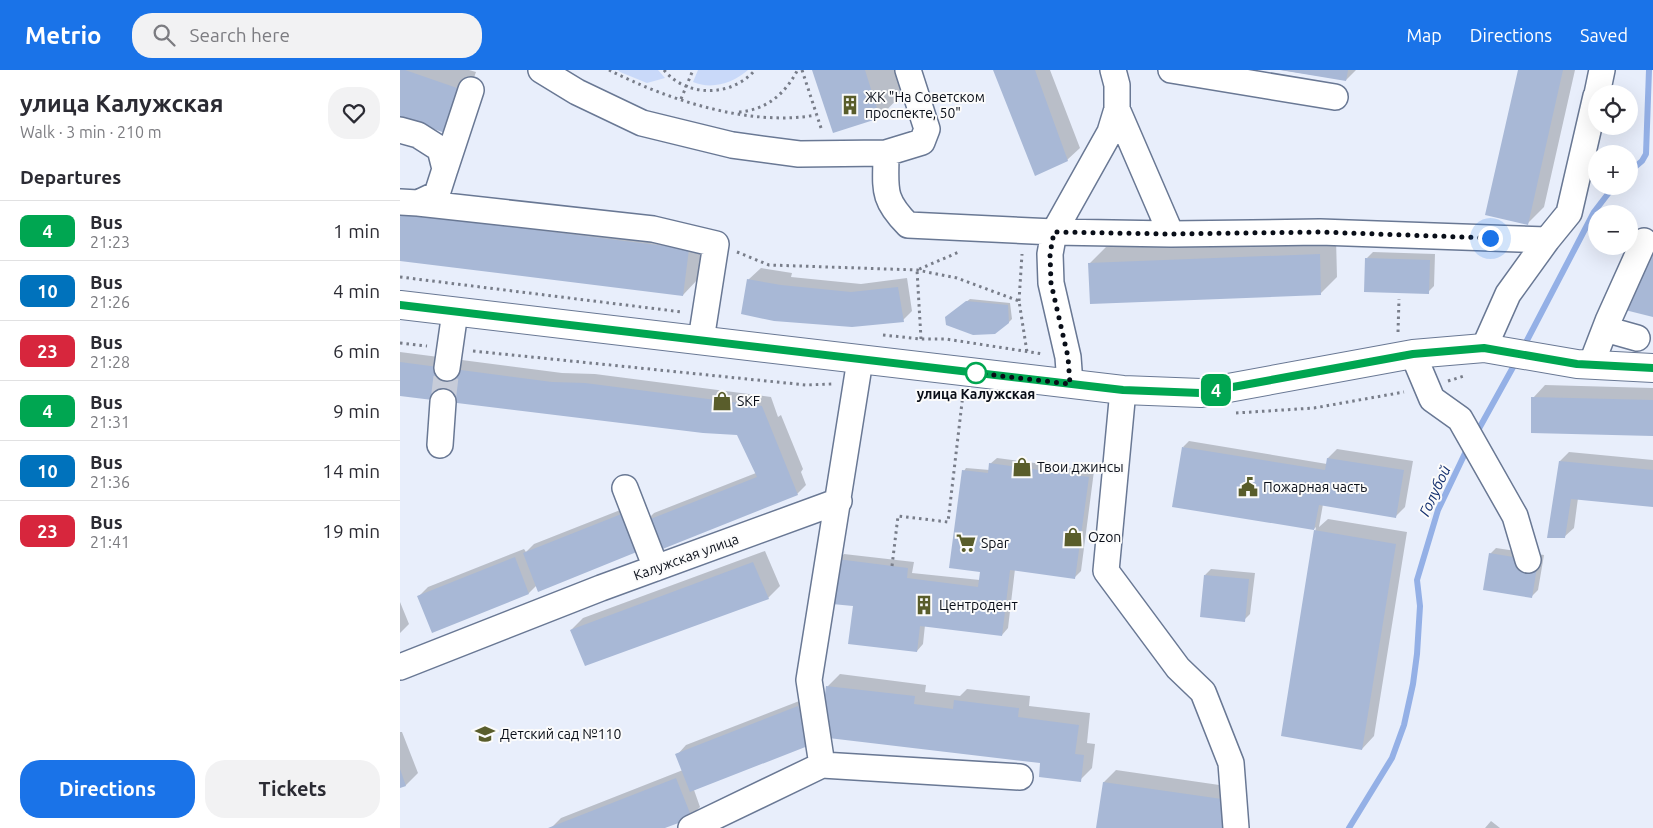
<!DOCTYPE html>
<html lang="en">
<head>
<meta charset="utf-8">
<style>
  body { margin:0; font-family:Ubuntu,sans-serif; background:#f2f2f3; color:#2b2b33; height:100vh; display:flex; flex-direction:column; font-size:19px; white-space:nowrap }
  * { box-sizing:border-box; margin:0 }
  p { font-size:16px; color:#7c7c81 }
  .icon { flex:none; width:28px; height:28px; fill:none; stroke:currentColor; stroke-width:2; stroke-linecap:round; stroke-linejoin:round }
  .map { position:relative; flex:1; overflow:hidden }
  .side { display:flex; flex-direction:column; background:#fff; width:400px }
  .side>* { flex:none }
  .badge { padding:0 10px; border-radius:8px; font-size:18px; line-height:32px }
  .fabs { position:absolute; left:1188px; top:15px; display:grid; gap:10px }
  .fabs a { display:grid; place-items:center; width:50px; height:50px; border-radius:50%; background:#fff; box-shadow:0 5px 20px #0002; font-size:25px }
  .you { position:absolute; width:25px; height:25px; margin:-12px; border:4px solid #fff; border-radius:50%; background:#1a73e8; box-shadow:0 0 0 8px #1a73e833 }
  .map>.badge { position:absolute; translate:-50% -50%; box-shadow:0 0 0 2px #fff }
  h2 { padding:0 20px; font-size:19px; line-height:45px }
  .round { display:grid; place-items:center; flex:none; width:52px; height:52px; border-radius:20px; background:#f2f2f3 }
  .head { display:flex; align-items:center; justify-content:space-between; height:85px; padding:0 20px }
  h1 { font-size:24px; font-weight:700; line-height:38px }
  .primary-button { display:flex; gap:10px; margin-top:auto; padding:10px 20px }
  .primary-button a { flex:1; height:58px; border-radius:20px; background:#1a73e8; color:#fff; font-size:20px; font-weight:700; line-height:58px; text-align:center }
  .primary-button a+a { background:#f2f2f3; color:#2b2b33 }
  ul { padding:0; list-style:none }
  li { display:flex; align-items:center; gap:15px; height:60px; padding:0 20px; border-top:1px solid #e1e1e2 }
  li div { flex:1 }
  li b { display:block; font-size:19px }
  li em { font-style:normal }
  li .badge { min-width:55px; font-weight:700; text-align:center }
  header { display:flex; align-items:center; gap:30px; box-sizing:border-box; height:70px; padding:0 25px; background:#1a73e8; color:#fff }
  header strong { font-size:24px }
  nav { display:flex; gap:28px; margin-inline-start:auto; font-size:18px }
  .search { width:350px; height:45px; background:#f2f2f3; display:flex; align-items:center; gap:12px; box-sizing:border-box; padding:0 18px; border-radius:20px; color:#7c7c81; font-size:19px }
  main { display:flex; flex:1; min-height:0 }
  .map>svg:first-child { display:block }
</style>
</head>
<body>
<header>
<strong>Metrio</strong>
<div class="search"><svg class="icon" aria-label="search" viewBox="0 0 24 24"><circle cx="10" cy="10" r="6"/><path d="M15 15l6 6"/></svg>Search here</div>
<nav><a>Map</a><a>Directions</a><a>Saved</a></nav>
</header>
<main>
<section class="side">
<div class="head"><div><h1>улица Калужская</h1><p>Walk · 3 min · 210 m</p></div><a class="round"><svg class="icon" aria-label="heart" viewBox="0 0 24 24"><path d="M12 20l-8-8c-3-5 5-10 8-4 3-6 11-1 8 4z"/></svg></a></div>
<h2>Departures</h2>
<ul>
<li><span class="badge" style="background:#00a651;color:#fff">4</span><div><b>Bus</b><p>21:23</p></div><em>1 min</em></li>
<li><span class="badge" style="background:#0072bc;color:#fff">10</span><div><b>Bus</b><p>21:26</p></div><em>4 min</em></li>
<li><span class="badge" style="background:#d7263d;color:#fff">23</span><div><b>Bus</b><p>21:28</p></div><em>6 min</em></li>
<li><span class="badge" style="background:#00a651;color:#fff">4</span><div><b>Bus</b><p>21:31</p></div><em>9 min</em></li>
<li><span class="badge" style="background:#0072bc;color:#fff">10</span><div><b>Bus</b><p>21:36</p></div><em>14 min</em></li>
<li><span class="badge" style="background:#d7263d;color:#fff">23</span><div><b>Bus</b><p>21:41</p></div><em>19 min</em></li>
</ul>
<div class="primary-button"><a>Directions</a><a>Tickets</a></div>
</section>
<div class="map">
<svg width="1253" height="758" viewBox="0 0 1253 758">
  <rect width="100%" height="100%" fill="#e8eefb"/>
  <path fill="#c9d9f9" d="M 218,0 L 258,0 L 265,8 L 247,13 L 220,2 Z
    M 298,0 L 348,0 C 333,13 312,20 293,12 Z"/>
  <path fill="#0003" d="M 0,0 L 69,0 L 76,2 L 61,45 L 0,46 Z
    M 414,0 L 496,0 L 503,23 L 480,47 L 434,62 Z
    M 594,0 L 650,0 L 680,78 L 667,90 Z
    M 881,0 L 956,0 L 946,10 Z
    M 1119,0 L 1175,0 L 1144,137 L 1127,154 Z
    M 0,125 L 305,163 L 299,208 L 283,225 L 0,189 Z
    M 936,168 L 937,207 L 920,224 L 689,194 L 706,177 Z
    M 973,182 L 1035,184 L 1034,216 L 1028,222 L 967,188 Z
    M 361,198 L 392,203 L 391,207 L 461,214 L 507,208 L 512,241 L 503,250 L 348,210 Z
    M 570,229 L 610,233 L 612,249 L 609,252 L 550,244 Z
    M 0,282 L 162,303 L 195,304 L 371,327 L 378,347 L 381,345 L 403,399 L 401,402 L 406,415 L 397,424 L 252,470 L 137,515 L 129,523 L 19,526 L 28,517 L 124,479 L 126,482 L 134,474 L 238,433 L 246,451 L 254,443 L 356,403 L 337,363 L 0,325 Z
    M 1145,315 L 1253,318 L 1253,365 L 1132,362 L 1133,328 Z
    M 789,371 L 927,394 L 928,388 L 937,379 L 1013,391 L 1005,437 L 996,446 L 923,434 L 919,457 L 928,449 L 1007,462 L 974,666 L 962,679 L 882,665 L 916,457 L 914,459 L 783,377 Z
    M 1169,382 L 1253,390 L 1253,436 L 1178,428 L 1174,458 L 1164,467 L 1160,391 Z
    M 597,388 L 694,401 L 681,501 L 675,507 L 615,499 L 608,558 L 602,565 L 525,555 L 523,574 L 517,581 L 454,535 L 438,490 L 444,484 L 514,492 L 512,503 L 580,510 L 581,501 L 564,401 L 566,398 L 590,400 L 590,394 Z
    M 1096,478 L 1144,485 L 1138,520 L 1132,526 L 1090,484 Z
    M 365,481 L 380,516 L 368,528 L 171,560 L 183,548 Z
    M 811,499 L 855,503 L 850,544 L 844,550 L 805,505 Z
    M 0,532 L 9,554 L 0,563 Z
    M 440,604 L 526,615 L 525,622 L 560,626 L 567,619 L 630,626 L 629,636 L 690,643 L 687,673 L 695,674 L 692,698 L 680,710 L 642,692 L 422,666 L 428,616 Z
    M 407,628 L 421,664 L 294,720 L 300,737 L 291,746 L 262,758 L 151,758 L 161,748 L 283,700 L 277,685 L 286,675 Z
    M 0,662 L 2,662 L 18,703 L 6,715 L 0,717 Z
    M 716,700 L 840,718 L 834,758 L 697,758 L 704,712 Z
    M 1091,751 L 1100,758 L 1085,758 Z"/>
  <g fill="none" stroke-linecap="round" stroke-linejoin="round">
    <path stroke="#94b0e6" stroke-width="6" d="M 1229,102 L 1242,91 L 1246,84 L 1249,0
      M 1123,278 L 1194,142 L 1214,116
      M 1076,364 L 1117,290
      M 949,758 L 992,688 L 1004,655 L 1013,614 L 1017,584 L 1020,536 L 1017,510 L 1038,440 L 1068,377"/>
  </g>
  <path fill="#a8b8d6" d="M 0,0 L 5,0 L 60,19 L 45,63 L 0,47 Z
    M 412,0 L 465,0 L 480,48 L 433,63 Z
    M 593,0 L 635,0 L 668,91 L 635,106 Z
    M 880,0 L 948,0 L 946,11 Z
    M 1118,0 L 1163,0 L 1128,155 L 1085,145 Z
    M 0,143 L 289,179 L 283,226 L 0,191 Z
    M 1253,172 L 1253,247 L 1221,239 Z
    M 920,184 L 921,225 L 690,234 L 688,193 Z
    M 965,188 L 1030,190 L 1029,224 L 964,222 Z
    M 347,209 L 381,215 L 451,222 L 498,217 L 504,252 L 452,257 L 374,251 L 341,244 Z
    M 566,231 L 608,235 L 609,253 L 595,264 L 573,265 L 546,255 L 545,247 Z
    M 0,292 L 152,312 L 185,313 L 362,336 L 398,425 L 255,482 L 243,452 L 357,407 L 337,365 L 303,363 L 0,326 Z
    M 1131,327 L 1253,330 L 1253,366 L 1131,363 Z
    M 782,377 L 925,400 L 927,388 L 1004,400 L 996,448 L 919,435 L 914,460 L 996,474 L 962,680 L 881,666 L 914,460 L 772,437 Z
    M 1159,391 L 1253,400 L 1253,437 L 1171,429 L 1165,468 L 1147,468 Z
    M 589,393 L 689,407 L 675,509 L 610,500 L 602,566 L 520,556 L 517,582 L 448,574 L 453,536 L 432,534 L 437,489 L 508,498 L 507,508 L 578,517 L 580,502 L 549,498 L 562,400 L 588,403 Z
    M 229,441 L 244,479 L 138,522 L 123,483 Z
    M 1089,483 L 1138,491 L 1132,528 L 1083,520 Z
    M 115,487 L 129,524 L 32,563 L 17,526 Z
    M 353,492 L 369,529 L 185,596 L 170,560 Z
    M 804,505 L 849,509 L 845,552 L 800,547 Z
    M 426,616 L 515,626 L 514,634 L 553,639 L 554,630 L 619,638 L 618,647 L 679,655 L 675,684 L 684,685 L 681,712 L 639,707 L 640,693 L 420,667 Z
    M 398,636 L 413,674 L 290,722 L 275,684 Z
    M 0,699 L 6,716 L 0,718 Z
    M 276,708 L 292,748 L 265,758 L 148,758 Z
    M 703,712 L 829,730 L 825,758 L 696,758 Z"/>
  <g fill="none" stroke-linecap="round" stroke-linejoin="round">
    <path stroke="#c7ccd9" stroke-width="25" stroke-dasharray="25 12" stroke-linecap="butt" d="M 43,332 L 47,298"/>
    <defs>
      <path id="minor" d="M 141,0 L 177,22 L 242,53 L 332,75 L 399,84 L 486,83
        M 508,0 L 527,59 L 522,72 L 486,83 C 486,118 481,128 508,155 L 654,162 L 771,164 L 920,162 L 1147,170
        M 771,0 L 935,27
        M 1197,24 L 1202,0
        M 717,39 L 771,164
        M 0,60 L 18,65 L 40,79 L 45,99 L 37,124 L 18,133 L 0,132
        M 45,99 L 71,20
        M 18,133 L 253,159 L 316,174 L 301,270
        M 1205,259 L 1237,268
        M 1084,278 L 1108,224 L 1147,170 L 1169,143 L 1196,26
        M 1013,284 L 1032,329 L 1060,349 L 1115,446 L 1128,490
        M 1191,295 L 1208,251 L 1244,171
        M 47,298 L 55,242
        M 670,314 L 668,287 L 651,213 L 650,184 L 654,162 L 710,62 L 717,39 L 717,15 L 713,0
        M 723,320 L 706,501 L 778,598 L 803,622 L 831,693 L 836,758
        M 40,375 L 43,332
        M 225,418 L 256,498
        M 0,597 L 201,518 L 439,431
        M 422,695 L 620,707
        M 291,758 L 422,695 L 409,610 L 460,290"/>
      <path id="major" d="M 0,235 L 723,320 L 801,323 L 1013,284 L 1084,278 L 1177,294 L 1253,298"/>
    </defs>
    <use href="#minor" stroke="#697894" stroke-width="28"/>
    <use href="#major" stroke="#697894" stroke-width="30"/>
    <path stroke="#787d89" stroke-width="3" stroke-dasharray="2.5 4" stroke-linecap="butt" d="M 209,0 C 268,30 350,57 416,45
      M 264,0 C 287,28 332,27 355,0
      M 402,0 L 422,61
      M 281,29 L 293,0
      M 339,42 C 366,40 385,24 397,1
      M 337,182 L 369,195 L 517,200 L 557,208 L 619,231 L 627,282
      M 0,207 L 282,242
      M 619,231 L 622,184
      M 998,262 L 999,229
      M 483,265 L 521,269 L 546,269 L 643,284
      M 521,269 L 517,200 L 559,182
      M 0,273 L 27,276
      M 73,281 L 406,315 L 432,314
      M 1048,311 L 1064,306
      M 836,343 L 914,338 L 1004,322
      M 492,496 L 498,446 L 548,452 L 563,324"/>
    <use href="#minor" stroke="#fff" stroke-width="25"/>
    <use href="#major" stroke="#fff" stroke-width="28"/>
  </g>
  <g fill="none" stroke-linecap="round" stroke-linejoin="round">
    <defs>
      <path id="line" d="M 0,235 L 723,320 L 800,323 L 1013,284 L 1084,278 L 1177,294 L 1253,298"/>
    </defs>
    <use href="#line" stroke="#fff" stroke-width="11"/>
    <use href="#line" stroke="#00a651" stroke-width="8"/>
    <path stroke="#090e18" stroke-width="5" stroke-dasharray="0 9" d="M 576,303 L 670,314 L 668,287 L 651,213 L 650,184 L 654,162 L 771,164 L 920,162 L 1090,168"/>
  </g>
  <defs>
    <symbol id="building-bare" viewBox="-9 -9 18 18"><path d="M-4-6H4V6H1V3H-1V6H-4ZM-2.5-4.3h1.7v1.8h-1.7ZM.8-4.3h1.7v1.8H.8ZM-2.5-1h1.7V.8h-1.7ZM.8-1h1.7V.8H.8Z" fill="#595d2b" stroke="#fbfbfb" stroke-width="2.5" paint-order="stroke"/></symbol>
    <symbol id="shop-bare" viewBox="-9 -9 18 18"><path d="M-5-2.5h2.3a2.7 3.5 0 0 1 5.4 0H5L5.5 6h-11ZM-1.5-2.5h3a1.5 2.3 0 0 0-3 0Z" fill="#595d2b" stroke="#fbfbfb" stroke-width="2.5" paint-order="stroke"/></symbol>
    <symbol id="civic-bare" viewBox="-9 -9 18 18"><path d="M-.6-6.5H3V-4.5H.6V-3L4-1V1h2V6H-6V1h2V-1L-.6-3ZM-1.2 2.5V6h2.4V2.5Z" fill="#595d2b" stroke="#fbfbfb" stroke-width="2.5" paint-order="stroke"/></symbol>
    <symbol id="supermarket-bare" viewBox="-9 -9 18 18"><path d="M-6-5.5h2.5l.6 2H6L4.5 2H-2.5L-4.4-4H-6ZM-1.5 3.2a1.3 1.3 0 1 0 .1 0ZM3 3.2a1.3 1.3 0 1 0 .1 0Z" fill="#595d2b" stroke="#fbfbfb" stroke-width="2.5" paint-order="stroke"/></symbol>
    <symbol id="school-bare" viewBox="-9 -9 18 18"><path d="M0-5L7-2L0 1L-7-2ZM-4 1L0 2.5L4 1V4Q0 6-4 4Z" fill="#595d2b" stroke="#fbfbfb" stroke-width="2.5" paint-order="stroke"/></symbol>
  </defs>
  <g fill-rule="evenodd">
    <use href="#building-bare" x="436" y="21" width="28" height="28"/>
    <use href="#shop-bare" x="308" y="317" width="28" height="28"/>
    <use href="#shop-bare" x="608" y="383" width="28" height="28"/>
    <use href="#civic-bare" x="834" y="403" width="28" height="28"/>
    <use href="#shop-bare" x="659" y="453" width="28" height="28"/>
    <use href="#supermarket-bare" x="552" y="459" width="28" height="28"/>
    <use href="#building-bare" x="510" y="521" width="28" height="28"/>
    <use href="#school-bare" x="71" y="650" width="28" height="28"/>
  </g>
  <circle fill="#fff" stroke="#00a651" stroke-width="2.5" cx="576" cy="303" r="10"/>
  <g text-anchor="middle" stroke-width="4" stroke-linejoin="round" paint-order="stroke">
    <g font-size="14" fill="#090e18" stroke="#fbfbfb" text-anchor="start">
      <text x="465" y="32">ЖК "На Советском<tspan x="465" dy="16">проспекте, 50"</tspan></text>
      <text x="337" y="336">SKF</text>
      <text x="637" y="402">Твои джинсы</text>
      <text x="863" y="422">Пожарная часть</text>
      <text x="688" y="472">Ozon</text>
      <text x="581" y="478">Spar</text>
      <text x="539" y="540">Центродент</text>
      <text x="100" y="669">Детский сад №110</text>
    </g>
    <g font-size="14" font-weight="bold" fill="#090e18" stroke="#fbfbfb">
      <text x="576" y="329">улица Калужская</text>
    </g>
    <g font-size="14" fill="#090e18" stroke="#fbfbfb">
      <text transform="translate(286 487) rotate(-20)" y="5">Калужская улица</text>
    </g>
    <g font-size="15" font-style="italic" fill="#132f6e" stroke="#fbfbfb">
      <text transform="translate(1035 421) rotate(-65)" y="5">Голубой</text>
    </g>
  </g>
</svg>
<div class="fabs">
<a><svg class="icon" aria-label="locate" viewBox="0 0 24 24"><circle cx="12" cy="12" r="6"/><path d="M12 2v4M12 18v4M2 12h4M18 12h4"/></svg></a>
<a>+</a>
<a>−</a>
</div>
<div class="you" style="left:1090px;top:168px"></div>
<b class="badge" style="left:816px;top:320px;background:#00a651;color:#fff">4</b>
</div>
</main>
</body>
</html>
